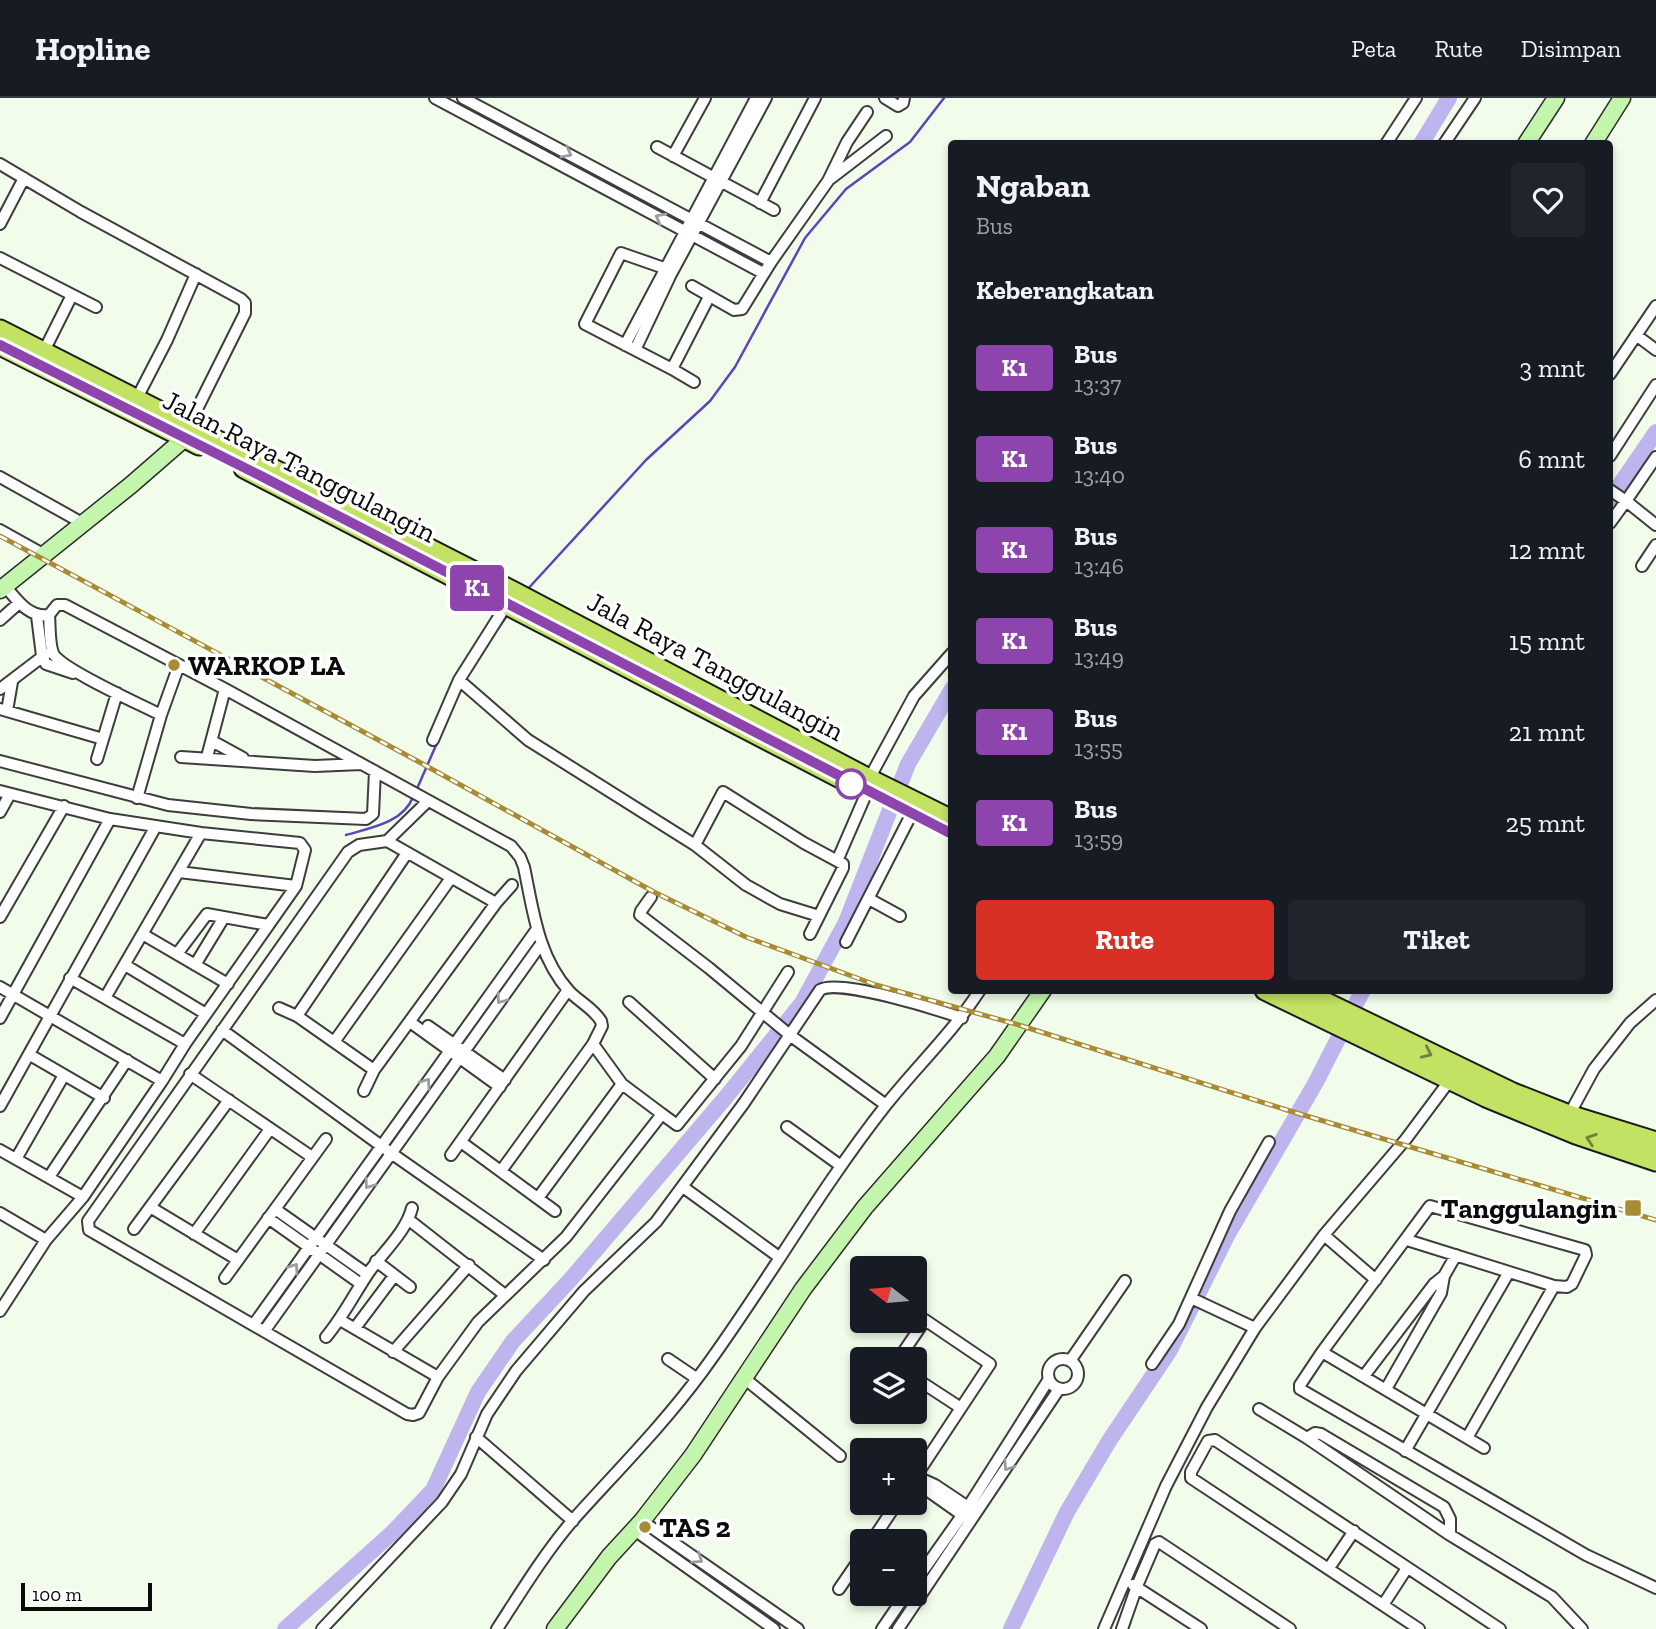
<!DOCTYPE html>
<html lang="id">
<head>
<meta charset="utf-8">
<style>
  body { margin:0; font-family:"Zilla Slab",serif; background:#20242c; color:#f1f3f6; height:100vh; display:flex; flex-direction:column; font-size:26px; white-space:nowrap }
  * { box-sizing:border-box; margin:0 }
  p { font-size:23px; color:#9ea1a6 }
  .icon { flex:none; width:38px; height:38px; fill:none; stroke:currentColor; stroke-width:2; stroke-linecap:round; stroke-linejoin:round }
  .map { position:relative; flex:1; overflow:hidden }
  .drawer { position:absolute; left:948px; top:42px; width:665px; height:854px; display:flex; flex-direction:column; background:#171b24; border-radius:7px; box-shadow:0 4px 10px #0003 }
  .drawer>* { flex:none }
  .badge { padding:0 14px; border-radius:5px; font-size:24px; line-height:46px }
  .needle { width:46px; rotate:286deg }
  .tools { position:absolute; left:850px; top:1158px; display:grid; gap:14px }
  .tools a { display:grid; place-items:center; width:77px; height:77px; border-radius:7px; background:#171b24; box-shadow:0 4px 10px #0003; font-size:35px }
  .scale { position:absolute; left:21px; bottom:18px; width:131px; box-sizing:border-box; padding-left:7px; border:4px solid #0a0a0a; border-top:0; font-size:19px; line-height:24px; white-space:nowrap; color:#0a0a0a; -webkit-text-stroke:5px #fff; paint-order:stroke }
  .map>.badge { position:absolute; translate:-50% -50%; box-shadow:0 0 0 4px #fff }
  h2 { padding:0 28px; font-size:26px; line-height:63px }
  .round { display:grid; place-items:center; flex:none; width:74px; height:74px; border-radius:7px; background:#20242c }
  .overview { display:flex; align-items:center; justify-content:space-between; height:119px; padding:0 28px }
  h1 { font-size:33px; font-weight:700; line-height:52px }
  .cta { display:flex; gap:14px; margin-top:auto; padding:14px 28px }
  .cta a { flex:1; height:80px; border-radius:7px; background:#d93025; color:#fff; font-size:28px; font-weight:700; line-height:80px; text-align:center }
  .cta a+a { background:#20242c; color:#f1f3f6 }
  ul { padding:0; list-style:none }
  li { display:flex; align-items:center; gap:21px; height:91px; padding:0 28px }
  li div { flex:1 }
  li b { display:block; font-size:26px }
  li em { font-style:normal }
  li .badge { min-width:77px; font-weight:700; text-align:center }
  header { display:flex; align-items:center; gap:42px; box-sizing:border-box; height:98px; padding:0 35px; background:#171b24; border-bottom:2px solid #363941 }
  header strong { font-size:33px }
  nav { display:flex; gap:38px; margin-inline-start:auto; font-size:24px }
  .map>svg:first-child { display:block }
</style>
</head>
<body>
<header>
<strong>Hopline</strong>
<nav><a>Peta</a><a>Rute</a><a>Disimpan</a></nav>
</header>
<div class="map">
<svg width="1656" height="1531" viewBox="0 0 1656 1531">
  <rect width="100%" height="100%" fill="#f2fcea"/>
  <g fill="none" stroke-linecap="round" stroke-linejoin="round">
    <path stroke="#5c45bb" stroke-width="2.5" d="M 526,493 L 646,362 L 710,303 L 735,269 L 805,140 L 846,91 L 910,44 L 944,0
      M 499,529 L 509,515
      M 416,693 L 437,645
      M 346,737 C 370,730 403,725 413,699"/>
    <path stroke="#bfb5ee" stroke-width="16" d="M 1421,46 L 1449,0
      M 1610,401 L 1656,334
      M 285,1531 L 392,1435 L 433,1392 L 478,1294 L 513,1243 L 571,1181 L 726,999 L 802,905 L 846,824 L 908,666 L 952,591
      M 1011,1531 L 1067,1414 L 1109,1343 L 1170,1252 L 1228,1136 L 1316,984 L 1363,892"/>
    <defs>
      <path id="street" d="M 435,0 L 763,175
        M 463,0 L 771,164
        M 885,0 L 898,8 L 903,5 L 904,0
        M 1386,46 L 1416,0
        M 1444,46 L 1475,0
        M 657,49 L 774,112
        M 673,58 L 705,0
        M 0,66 L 81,114 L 241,201 L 245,205 L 245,215 L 189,327
        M 830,81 L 886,38
        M 760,105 L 815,0
        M 0,126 L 24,80
        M 0,160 L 96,209
        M 664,170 L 621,155 L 585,226 L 672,271 L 694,284
        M 692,188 L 734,212 L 742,211 L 771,164 L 828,83 L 847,44 L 867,14
        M 1636,237 L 1656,252
        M 625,247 L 756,0
        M 635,252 L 670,178 L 766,0
        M 44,253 L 72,197
        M 672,271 L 709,199
        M 1610,276 L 1656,208
        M 137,300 L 167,242 L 196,176
        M 1610,358 L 1656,287
        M 0,379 L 84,426
        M 1610,392 L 1626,403 L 1656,359
        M 1610,425 L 1626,403 L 1656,427
        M 0,432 L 43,456
        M 1642,468 L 1656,447
        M 5,488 C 17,502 29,520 49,517 L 57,507 L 65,507 L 225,591 L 511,748 L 520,759 L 524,769 C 533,812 538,859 569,893 C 578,903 593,910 601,923 L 602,928 L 593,946 L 622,986 L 662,1016 L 566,1139 L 478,1224 L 438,1279 L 419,1315 L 413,1317 L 407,1316 L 89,1132 L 88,1123 L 348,754 L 359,747 L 387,743 L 428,703
        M 49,517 C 50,529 49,545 53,555 C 60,571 142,607 161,617
        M 37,518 L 42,558 L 46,566 L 73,575
        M 0,522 L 19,505
        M 459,582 L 528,642 L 695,747 L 746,787 L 780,806 L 819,818
        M 0,591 L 46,556
        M 0,611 L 103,641
        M 7,613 L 12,584
        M 433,642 L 459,582 L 507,506
        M 212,643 L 243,660
        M 181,659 L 315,668 L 361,666
        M 207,659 L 225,591
        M 97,661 L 117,595
        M 0,663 L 168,707 L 251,716 L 366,721 L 373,716 L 375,673
        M 869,681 L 914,598 L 952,555
        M 0,693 L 110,721 L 201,735 L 300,745 L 305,752 L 296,788 L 185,946 L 162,983 L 83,1099 L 46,1142 L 0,1213
        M 137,700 L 161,617 L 179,567
        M 0,714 L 10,696
        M 695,747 L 723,694 L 804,745 L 843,766 L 843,770 L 810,836
        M 837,763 L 867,694
        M 179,774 L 296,788
        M 651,799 L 641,813 L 640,817 L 709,870 L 791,938 L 886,1007
        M 869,801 L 900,818
        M 496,805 L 512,787
        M 0,819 L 64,708
        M 144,837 L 228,886
        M 846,844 L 911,717
        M 177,856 L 207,816 L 268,827
        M 125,867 L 206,916
        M 195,867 L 223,821
        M 70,880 L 185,946
        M 0,889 L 162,983
        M 105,900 L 201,735
        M 629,904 L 715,981
        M 279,910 L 297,918 L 374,972
        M 297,918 L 407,755
        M 0,920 L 110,721
        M 410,924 L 500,989
        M 428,928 L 505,982
        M 222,932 L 391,1055 L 544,1162
        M 334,944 L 451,780
        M 30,957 L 104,1000
        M 190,976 L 312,1059
        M 364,993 L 374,972 L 496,805 L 387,743
        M 0,1008 L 156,728
        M 662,1016 L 677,1027 L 741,948 L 788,874
        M 1569,1017 L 1594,971 L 1630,925 L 1656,902
        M 787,1029 L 841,1068
        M 461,1044 L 555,1113
        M 0,1052 L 83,1099
        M 451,1057 L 568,892
        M 16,1061 L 64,977
        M 501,1073 L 593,946
        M 49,1079 L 127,962
        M 683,1089 L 779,1159
        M 538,1100 L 622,986
        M 150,1109 L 238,1162
        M 275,1111 L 367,1176
        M 0,1115 L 46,1142
        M 268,1120 L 361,1186
        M 409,1122 L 505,1197
        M 134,1131 L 229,1002
        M 194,1136 L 270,1031
        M 1324,1137 L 1376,1182
        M 1407,1142 L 1554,1188 L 1567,1189 L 1572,1186 L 1586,1157 L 1585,1152 L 1430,1108 L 1322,1254 L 1300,1287 L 1300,1291 L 1586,1457 L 1656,1490
        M 376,1163 L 410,1189
        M 225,1180 L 326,1041
        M 1191,1200 L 1255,1230
        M 340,1222 L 438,1279
        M 254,1226 L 537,831
        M 355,1230 L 394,1178
        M 265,1232 L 541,846
        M 326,1239 C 343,1219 354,1196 369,1174 C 383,1154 406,1134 412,1110
        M 393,1254 L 469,1167
        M 1322,1254 L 1484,1350
        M 668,1261 L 696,1280
        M1048 1276a15 15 0 1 1 30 0a15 15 0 1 1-30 0Z
        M 898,1262 L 925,1222 L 990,1266 L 916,1378
        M 1070,1263 L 1125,1183
        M 1152,1266 L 1179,1226 L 1230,1113 L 1269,1044
        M 1364,1278 L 1434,1186 L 1444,1178
        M 744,1280 L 840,1358
        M 915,1280 L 961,1310
        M 1386,1291 L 1441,1195 L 1444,1178 L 1456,1157
        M 1259,1311 L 1307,1340 L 1450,1437 L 1552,1499 L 1582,1531
        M 476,1339 L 573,1423
        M 1307,1340 L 1315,1335 L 1321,1336 L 1444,1409 L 1450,1421 L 1450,1437
        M 1467,1340 L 1554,1188
        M 1405,1353 L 1509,1174
        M 915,1378 L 935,1387 L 971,1411
        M 926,1385 L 931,1395 L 965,1419
        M 642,1423 L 798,1531
        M 633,1431 L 774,1531
        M 871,1444 L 897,1405
        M 1329,1470 L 1354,1433
        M 915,1484 L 968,1409 L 1049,1281
        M 1133,1487 L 1201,1531
        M 839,1491 L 863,1456
        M 1383,1507 L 1407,1470
        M 322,1531 L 442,1404 L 461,1376 L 487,1316 L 516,1273 L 584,1193 L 656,1124 L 744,1005 L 820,892 C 838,880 939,912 962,920
        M 497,1531 C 521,1494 544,1456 573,1422 C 617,1373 663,1327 702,1274 C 766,1187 819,1092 886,1007 C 917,968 953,934 980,892
        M 882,1531 L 906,1496
        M 898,1531 L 1059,1291
        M 1104,1531 L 1166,1388 L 1207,1309 L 1255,1230 L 1324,1137 L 1406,1041 L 1450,982
        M 1122,1531 L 1137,1488 L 1155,1446 L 1159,1444 L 1290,1531
        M 1419,1531 L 1191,1380 L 1191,1374 L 1208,1343 L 1215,1342 L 1500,1531"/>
      <path id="secondary" d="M 1526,46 L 1556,0
        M 1593,46 L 1622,0
        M 0,492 L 131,387 L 185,340
        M 555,1531 L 609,1459 L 642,1423 L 693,1357 L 803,1191 L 865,1109 L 997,958 L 1043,892"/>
      <path id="highway" d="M 0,232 L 514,494 L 869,681 L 952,722
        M 0,247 L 199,347
        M 244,370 L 854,687
        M 1265,892 L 1486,999 L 1576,1036 L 1656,1063
        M 1300,892 L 1513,995 L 1569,1017 L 1656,1044"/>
    </defs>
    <use href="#street" stroke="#3d3d3d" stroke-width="14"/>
    <use href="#secondary" stroke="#2c2c2c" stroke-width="19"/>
    <use href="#highway" stroke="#1b1b1b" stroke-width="23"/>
    <use href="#street" stroke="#fff" stroke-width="10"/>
    <use href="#secondary" stroke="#c4f5ad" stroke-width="16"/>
    <use href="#highway" stroke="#c2e263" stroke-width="19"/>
    <defs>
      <path id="rail" d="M 0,438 L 421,665 L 654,794 L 746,839 L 876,887 L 1019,927 L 1290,1013 L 1656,1122"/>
    </defs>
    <use href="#rail" stroke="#a88b34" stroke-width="5"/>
    <use href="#rail" stroke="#fff" stroke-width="2.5" stroke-dasharray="8" stroke-linecap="butt"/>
  </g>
  <defs><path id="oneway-chevron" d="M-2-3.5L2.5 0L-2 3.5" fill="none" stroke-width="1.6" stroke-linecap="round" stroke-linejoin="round" transform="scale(1.75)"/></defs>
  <g stroke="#9d9d9d">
    <use href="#oneway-chevron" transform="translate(567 55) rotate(28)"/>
    <use href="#oneway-chevron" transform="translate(660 120) rotate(-152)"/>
    <use href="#oneway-chevron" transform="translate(501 901) rotate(126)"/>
    <use href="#oneway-chevron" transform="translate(426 985) rotate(-54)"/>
    <use href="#oneway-chevron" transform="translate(369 1086) rotate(125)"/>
    <use href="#oneway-chevron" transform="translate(294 1170) rotate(-55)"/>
    <use href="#oneway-chevron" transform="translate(1008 1368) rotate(124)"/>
    <use href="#oneway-chevron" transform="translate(698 1461) rotate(34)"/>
  </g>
  <g stroke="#6f813b">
    <use href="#oneway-chevron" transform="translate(1427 955) rotate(25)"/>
    <use href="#oneway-chevron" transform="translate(1591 1041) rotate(-161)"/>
  </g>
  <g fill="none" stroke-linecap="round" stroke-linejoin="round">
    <defs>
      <path id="line" d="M 0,247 L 263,379 L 952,736"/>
    </defs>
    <use href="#line" stroke="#fff" stroke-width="16"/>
    <use href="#line" stroke="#8e44ad" stroke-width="10"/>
  </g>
  <g fill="#a88b34" stroke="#fff" stroke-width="2.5">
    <circle cx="174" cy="567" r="7"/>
    <rect x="1624" y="1101" width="18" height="18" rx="3.5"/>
    <circle cx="645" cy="1429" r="7"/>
  </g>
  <circle fill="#fff" stroke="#8e44ad" stroke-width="3.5" cx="851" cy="686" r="14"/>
  <g text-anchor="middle" stroke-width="7" stroke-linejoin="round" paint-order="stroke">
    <g font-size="28" fill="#0a0a0a" stroke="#fff">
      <text transform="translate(300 368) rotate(27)" y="10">Jalan Raya Tanggulangin</text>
      <text transform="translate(716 568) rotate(28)" y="10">Jala Raya Tanggulangin</text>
    </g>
    <g font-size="28" font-weight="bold" fill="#0a0a0a" stroke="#fff" text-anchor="start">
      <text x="188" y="577">WARKOP LA</text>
      <text x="1617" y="1120" text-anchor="end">Tanggulangin</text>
      <text x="659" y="1439">TAS 2</text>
    </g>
  </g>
</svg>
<div class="tools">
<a><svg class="needle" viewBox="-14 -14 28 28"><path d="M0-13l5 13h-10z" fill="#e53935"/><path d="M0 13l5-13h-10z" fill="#9ea1a6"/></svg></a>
<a><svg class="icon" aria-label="layers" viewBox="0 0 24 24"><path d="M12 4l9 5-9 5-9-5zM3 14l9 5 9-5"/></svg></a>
<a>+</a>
<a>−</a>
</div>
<div class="scale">100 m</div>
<b class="badge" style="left:477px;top:490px;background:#8e44ad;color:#fff">K1</b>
<section class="drawer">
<div class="overview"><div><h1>Ngaban</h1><p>Bus</p></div><a class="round"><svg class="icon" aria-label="heart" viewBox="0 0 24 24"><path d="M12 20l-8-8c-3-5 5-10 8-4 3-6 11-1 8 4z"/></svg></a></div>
<h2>Keberangkatan</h2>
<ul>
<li><span class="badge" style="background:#8e44ad;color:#fff">K1</span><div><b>Bus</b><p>13:37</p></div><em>3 mnt</em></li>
<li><span class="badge" style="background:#8e44ad;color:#fff">K1</span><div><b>Bus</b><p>13:40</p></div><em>6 mnt</em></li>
<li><span class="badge" style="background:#8e44ad;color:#fff">K1</span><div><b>Bus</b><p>13:46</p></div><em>12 mnt</em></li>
<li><span class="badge" style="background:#8e44ad;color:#fff">K1</span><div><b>Bus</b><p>13:49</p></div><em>15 mnt</em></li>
<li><span class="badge" style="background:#8e44ad;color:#fff">K1</span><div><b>Bus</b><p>13:55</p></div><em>21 mnt</em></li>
<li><span class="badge" style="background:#8e44ad;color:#fff">K1</span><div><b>Bus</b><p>13:59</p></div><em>25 mnt</em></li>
</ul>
<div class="cta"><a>Rute</a><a>Tiket</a></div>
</section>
</div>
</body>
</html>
